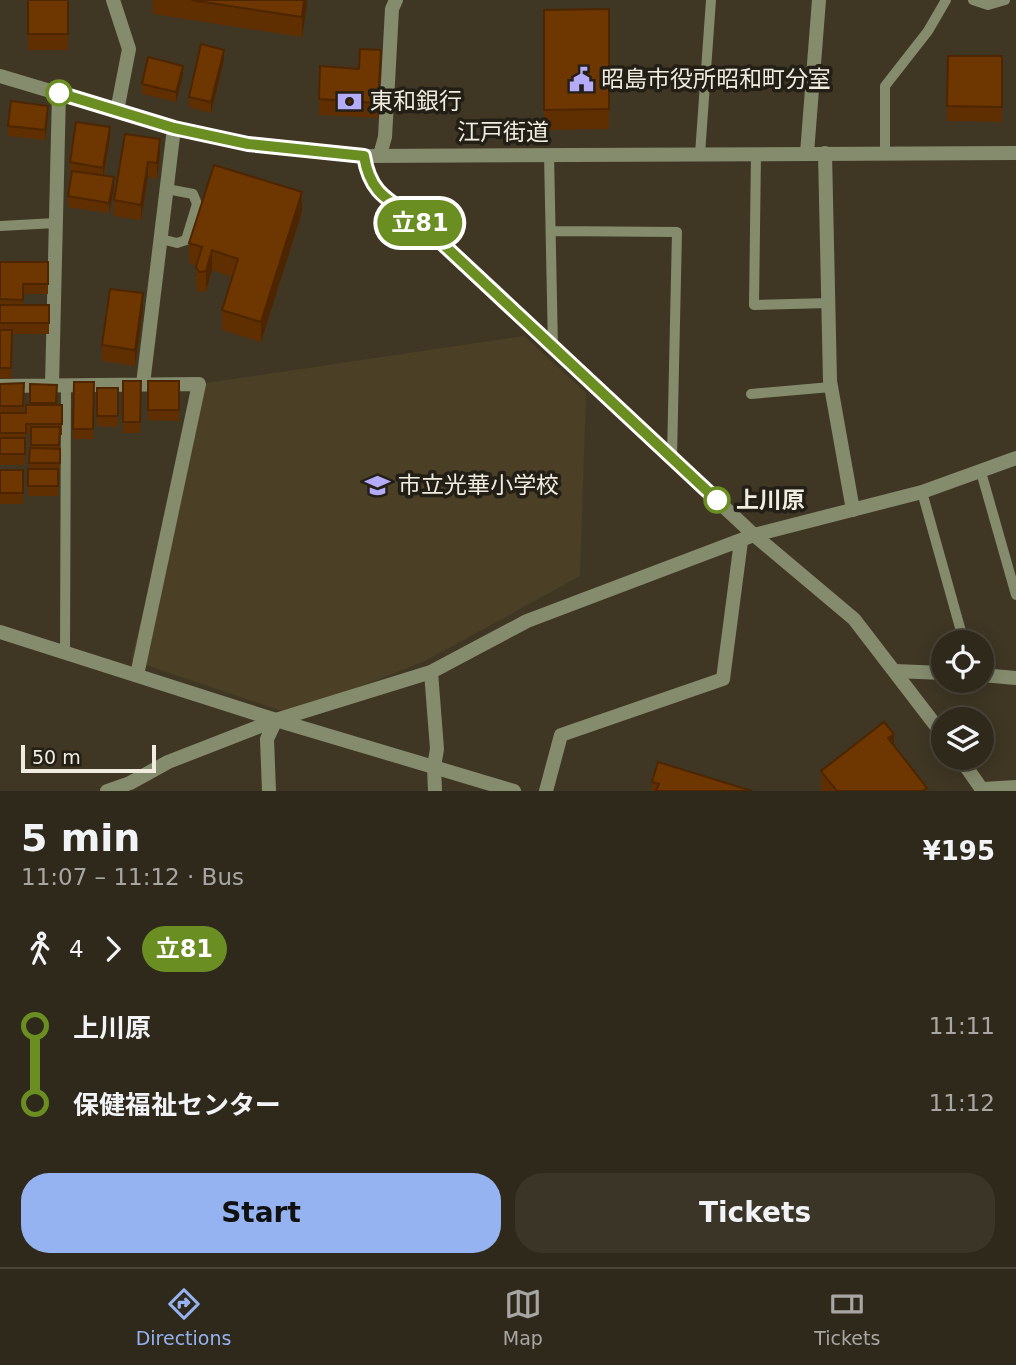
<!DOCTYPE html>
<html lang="en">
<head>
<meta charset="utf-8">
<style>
  body { margin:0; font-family:"DejaVu Sans","Noto Sans JP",sans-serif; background:#3b3528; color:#f1f3f6; height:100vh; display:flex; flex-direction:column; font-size:26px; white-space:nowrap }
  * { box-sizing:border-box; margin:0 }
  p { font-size:23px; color:#a7a6a3 }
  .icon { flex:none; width:38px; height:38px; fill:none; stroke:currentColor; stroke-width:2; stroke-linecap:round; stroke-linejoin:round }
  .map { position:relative; height:791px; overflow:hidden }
  .sheet { display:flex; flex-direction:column; background:#2f291b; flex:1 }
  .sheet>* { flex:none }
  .badge { padding:0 14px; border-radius:23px; font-size:24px; line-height:46px }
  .controls { position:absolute; left:931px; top:630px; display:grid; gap:14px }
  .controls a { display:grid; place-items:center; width:63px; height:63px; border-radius:50%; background:#2f291b; box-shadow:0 4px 18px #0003,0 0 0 2px #4a453a; font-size:35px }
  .scale { position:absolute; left:21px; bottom:18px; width:135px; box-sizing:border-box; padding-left:7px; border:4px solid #f1ece0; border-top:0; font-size:19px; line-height:24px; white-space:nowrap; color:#f1ece0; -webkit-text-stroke:5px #231f16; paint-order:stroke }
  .map>.badge { position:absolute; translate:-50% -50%; box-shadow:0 0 0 4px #fff }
  .legs { display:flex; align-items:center; gap:10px; height:77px; padding:0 21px; font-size:23px }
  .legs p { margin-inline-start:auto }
  .headline { display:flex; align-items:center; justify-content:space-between; height:119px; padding:0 21px }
  h1 { font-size:38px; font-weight:800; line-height:52px }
  .action { display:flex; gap:14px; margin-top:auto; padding:14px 21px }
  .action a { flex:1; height:80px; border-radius:28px; background:#95b2f1; color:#111; font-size:28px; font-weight:800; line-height:80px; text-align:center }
  .action a+a { background:#3b3528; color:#f1f3f6 }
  ul { padding:0 21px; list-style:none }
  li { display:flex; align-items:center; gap:24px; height:77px; font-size:26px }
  li i { display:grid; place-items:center; width:10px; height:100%; margin:0 9px; background:currentColor }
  li i::after { content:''; width:18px; height:18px; margin:-9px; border:5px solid; border-radius:50%; background:#2f291b }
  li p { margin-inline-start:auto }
  li:first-child i { background:linear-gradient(#0000 50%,currentColor 0) }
  li:last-child i { background:linear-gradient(currentColor 50%,#0000 0) }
  .menu { display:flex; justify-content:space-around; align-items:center; height:98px; border-top:2px solid #4a453a; background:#2f291b; font-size:19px; color:#a7a6a3 }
  .menu a { display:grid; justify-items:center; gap:4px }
  .menu .selected { color:#95b2f1 }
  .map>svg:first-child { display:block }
</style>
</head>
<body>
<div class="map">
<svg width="1016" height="791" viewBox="0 0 1016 791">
  <rect width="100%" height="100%" fill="#3f3724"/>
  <path fill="#4b4026" d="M 524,336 L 586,393 L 580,576 L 425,661 L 291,714 L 131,660 L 199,384 Z"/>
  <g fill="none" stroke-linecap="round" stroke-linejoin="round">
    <path stroke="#858c6e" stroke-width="10" d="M 973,0 L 988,5 L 1005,0
      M 885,152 L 885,86 L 928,31 L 946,0
      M 756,153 L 754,305 L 829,303
      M 549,154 L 553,348
      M 700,154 L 711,0
      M 0,226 L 56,223
      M 551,231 L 677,232 L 672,457
      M 161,239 L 177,243 L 186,240 L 197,204 L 193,194 L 167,189
      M 751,394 L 831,387
      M 981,472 L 1016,595
      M 922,492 L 964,642
      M 65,652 L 66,384"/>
    <path stroke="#858c6e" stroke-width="14" d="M 113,0 L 129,49 L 117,111
      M 807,153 L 819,0
      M 825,153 L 830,381 L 853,510
      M 380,155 L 385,137 L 392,9 L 396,0
      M 143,384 L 174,128
      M 52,385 L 59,93
      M 0,386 L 199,384 L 137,675
      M 895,671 L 943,673
      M 431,672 L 437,749 L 434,767 L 435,791
      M 982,675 L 1016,678
      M 983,789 L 1016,787
      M 107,791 L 130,783 L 168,762 L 276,720 L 431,672 L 527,621 L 754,535 L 922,492 L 1016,458
      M 269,791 L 267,739 L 276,720
      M 546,791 L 561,735 L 723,679 L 741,541"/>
    <path stroke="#858c6e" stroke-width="14" d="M 0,76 L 174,128 L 248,144 L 364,156 L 1016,153
      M 364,156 C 370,192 388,199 416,219 L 754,535 L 854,619 L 943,735
      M 0,632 L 276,720 L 514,791
      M 960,758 L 983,791"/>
  </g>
  <path fill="#5f2f02" d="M 28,0 L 68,0 L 68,50 L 28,50 Z
    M 153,0 L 307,0 L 307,4 L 302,37 L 153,14 Z
    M 609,9 L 609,129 L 544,130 L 544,10 Z
    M 948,56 L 1002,56 L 1002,122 L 947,121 Z
    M 224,60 L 211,113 L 189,107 L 189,97 Z
    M 320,66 L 359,69 L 381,66 L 378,118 L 319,115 Z
    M 183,76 L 176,102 L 142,94 L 142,84 Z
    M 48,116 L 45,140 L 8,136 L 8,126 Z
    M 125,134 L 160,155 L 157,179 L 148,177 L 141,220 L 114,216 L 114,200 Z
    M 110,137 L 104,176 L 114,188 L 109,213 L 68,207 L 68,196 L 72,173 L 70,173 L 70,162 Z
    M 302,212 L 261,342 L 222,330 L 222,310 L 232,277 L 212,270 L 206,291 L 199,292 L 196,287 L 196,266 L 189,263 L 189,243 Z
    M 0,262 L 48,262 L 48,294 L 23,294 L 23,305 L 49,305 L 49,334 L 12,334 L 11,379 L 0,378 Z
    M 143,309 L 135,366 L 102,361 L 102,345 Z
    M 123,381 L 141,381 L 140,433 L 123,433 Z
    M 148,381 L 179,381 L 179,421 L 148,420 Z
    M 74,382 L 94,382 L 93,439 L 73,439 Z
    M 24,383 L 23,413 L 26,413 L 30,405 L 30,384 L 57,385 L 57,405 L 62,405 L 62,435 L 60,435 L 60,474 L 58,474 L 58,496 L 28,496 L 28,469 L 29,469 L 31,434 L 26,434 L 26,444 L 25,443 L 25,465 L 0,465 L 0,384 Z
    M 97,388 L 118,388 L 118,427 L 97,426 Z
    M 0,470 L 23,470 L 23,504 L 0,504 Z
    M 894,745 L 927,791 L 821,791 L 821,771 Z
    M 652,782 L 752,791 L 652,791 Z"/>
  <path fill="#4d2601" d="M 304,0 L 307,0 L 307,4 L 302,37 L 302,17 Z
    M 224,50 L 224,60 L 211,113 L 211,102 Z
    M 381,50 L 381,66 L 378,118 L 378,103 Z
    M 183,66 L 183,76 L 176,102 L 176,92 Z
    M 48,106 L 48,116 L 45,140 L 45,130 Z
    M 110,127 L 110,137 L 103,178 L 103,168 Z
    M 160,139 L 160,155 L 157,179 L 157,163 Z
    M 148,162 L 148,177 L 141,220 L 141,205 Z
    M 114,177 L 114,188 L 109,213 L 109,203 Z
    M 302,192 L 302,212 L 261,342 L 261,322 Z
    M 212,250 L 212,270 L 206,291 L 206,271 Z
    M 143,293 L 143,309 L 135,366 L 135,350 Z
    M 894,734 L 894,754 L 888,738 Z"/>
  <path fill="#6e3702" stroke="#4d2601" stroke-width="2" d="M 28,0 L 68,0 L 68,34 L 28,34 Z
    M 191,0 L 304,0 L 302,17 Z
    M 609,9 L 609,109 L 544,110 L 544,10 Z
    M 201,44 L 224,50 L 211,102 L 189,97 Z
    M 360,49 L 381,50 L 378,103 L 319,99 L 320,66 L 359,69 Z
    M 948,56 L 1002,56 L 1002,107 L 947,106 Z
    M 148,57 L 183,66 L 176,92 L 142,84 Z
    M 11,101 L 48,106 L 45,130 L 8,126 Z
    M 76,122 L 110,127 L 103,168 L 70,162 Z
    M 125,134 L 160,139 L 157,163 L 148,162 L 141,205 L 114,200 Z
    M 214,165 L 302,192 L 261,322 L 222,310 L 238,259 L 212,250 L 206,271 L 199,272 L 196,267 L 202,247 L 189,243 Z
    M 72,171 L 114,177 L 109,203 L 68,196 Z
    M 0,262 L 48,262 L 48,284 L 23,284 L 23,300 L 0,299 Z
    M 110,289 L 143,293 L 135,350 L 102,345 Z
    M 0,305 L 49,305 L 49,323 L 0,323 Z
    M 0,330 L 12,330 L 11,368 L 0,368 Z
    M 123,381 L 141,381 L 140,422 L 123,422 Z
    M 148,381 L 179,381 L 179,410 L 148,410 Z
    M 74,382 L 94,382 L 93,429 L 73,429 Z
    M 24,383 L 23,406 L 0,406 L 0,384 Z
    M 30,384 L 57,385 L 56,403 L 30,403 Z
    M 97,388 L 118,388 L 118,416 L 97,416 Z
    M 26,405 L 62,405 L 62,424 L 26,424 L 26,433 L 0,433 L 0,413 L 26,413 Z
    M 31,427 L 60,427 L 59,445 L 31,445 Z
    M 0,438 L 25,438 L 25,454 L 0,454 Z
    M 30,448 L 60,449 L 60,463 L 29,463 Z
    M 28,469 L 58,469 L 58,486 L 28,486 Z
    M 0,470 L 23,470 L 23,493 L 0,493 Z
    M 884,722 L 894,734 L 888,738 L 927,788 L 923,791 L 837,791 L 821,771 Z
    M 658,762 L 752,791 L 656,791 L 659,784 L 652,782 Z"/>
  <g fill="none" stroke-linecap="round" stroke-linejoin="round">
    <defs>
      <path id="line-1" d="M 59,93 L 174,128 L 248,144 L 364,156 C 370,193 387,199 416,219 L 717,500"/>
    </defs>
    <use href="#line-1" stroke="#fff" stroke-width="16"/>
    <use href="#line-1" stroke="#6b8e23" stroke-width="10"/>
  </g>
  <defs>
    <symbol id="civic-bare" viewBox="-9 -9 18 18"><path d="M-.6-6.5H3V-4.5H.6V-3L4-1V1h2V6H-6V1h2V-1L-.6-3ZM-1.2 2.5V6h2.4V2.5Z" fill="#b4acf9" stroke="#231f16" stroke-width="2.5" paint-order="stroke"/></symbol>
    <symbol id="bank-bare" viewBox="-9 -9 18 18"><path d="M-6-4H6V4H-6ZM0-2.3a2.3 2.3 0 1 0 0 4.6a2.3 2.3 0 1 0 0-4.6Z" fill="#b4acf9" stroke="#231f16" stroke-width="2.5" paint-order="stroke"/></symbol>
    <symbol id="school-bare" viewBox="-9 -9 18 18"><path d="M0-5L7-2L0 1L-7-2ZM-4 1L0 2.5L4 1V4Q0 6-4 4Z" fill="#b4acf9" stroke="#231f16" stroke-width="2.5" paint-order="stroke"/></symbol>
  </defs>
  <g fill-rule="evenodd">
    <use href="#civic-bare" x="564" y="62" width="35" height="35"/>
    <use href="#bank-bare" x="332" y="84" width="35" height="35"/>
    <use href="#school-bare" x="360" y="468" width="35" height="35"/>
  </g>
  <g fill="#fff" stroke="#6b8e23" stroke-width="3.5">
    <circle cx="59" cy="93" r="12"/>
    <circle cx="717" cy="500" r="12"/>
  </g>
  <g text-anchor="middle" stroke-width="7" stroke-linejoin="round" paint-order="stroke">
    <g font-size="23" fill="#f1ece0" stroke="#231f16" text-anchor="start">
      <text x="601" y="87">昭島市役所昭和町分室</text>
      <text x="370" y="109">東和銀行</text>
      <text x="398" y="493">市立光華小学校</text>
    </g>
    <g font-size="23" fill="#f1ece0" stroke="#231f16">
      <text x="503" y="140">江戸街道</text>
    </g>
    <g font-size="23" font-weight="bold" fill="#f1ece0" stroke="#231f16" text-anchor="start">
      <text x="736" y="508">上川原</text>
    </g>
  </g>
</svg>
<div class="controls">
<a><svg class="icon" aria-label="locate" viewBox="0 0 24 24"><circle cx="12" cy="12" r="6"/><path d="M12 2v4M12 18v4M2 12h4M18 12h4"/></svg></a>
<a><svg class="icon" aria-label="layers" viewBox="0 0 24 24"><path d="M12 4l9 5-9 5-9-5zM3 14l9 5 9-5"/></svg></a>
</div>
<div class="scale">50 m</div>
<b class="badge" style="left:420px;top:223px;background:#6b8e23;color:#fff">立81</b>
</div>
<section class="sheet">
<div class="headline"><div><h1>5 min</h1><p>11:07 – 11:12 · Bus</p></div><b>¥195</b></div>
<div class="legs"><svg class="icon" aria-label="walk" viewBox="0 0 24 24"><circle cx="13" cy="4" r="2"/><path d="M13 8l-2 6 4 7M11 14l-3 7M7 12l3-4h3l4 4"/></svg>4<svg class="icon" aria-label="forward" viewBox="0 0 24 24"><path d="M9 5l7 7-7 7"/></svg><b class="badge" style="background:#6b8e23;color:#fff">立81</b></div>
<ul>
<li><i style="color:#6b8e23"></i><b>上川原</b><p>11:11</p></li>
<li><i style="color:#6b8e23"></i><b>保健福祉センター</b><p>11:12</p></li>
</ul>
<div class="action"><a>Start</a><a>Tickets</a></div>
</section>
<nav class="menu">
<a class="selected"><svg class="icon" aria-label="directions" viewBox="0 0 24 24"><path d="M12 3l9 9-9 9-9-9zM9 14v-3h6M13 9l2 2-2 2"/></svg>Directions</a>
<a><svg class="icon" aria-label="map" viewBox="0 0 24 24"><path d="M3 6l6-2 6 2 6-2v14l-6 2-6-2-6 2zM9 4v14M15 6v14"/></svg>Map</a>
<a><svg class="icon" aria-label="tickets" viewBox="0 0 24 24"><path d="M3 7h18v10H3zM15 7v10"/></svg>Tickets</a>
</nav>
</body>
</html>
